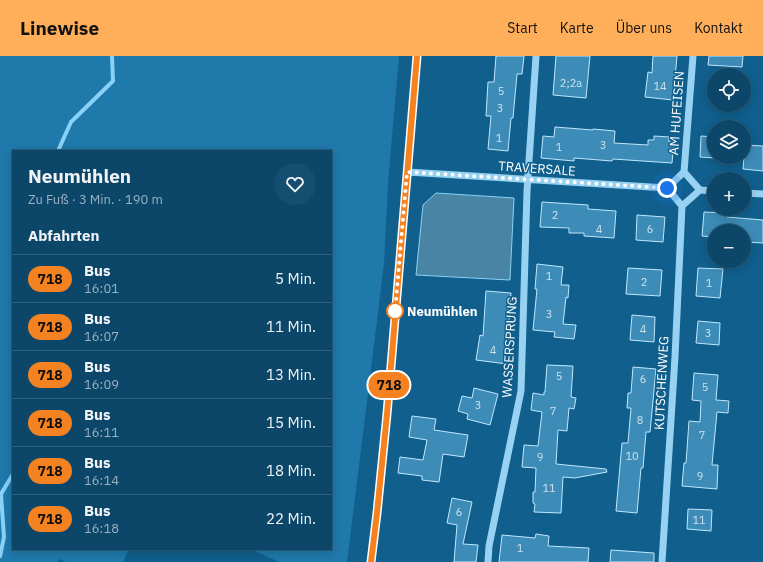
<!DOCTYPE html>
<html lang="de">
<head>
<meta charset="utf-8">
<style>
  body { margin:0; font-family:"IBM Plex Sans",sans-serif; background:#154e70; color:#f1f3f6; height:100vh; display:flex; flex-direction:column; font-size:15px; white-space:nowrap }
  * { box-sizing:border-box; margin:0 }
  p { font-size:13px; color:#9ab2c1 }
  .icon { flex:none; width:22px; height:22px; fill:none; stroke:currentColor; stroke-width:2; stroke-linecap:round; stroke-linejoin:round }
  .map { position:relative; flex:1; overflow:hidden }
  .panel { position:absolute; left:12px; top:94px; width:320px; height:400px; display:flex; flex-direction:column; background:#0c476a; border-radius:0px; box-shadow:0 2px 10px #0003,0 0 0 1px #2c5f7e }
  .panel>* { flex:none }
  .badge { padding:0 8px; border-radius:13px; font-size:14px; line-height:26px }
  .tools { position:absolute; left:707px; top:12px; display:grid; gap:8px }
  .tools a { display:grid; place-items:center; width:44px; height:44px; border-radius:50%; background:#0c476a; box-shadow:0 2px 10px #0003,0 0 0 1px #2c5f7e; font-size:20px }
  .you { position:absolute; width:20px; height:20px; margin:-10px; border:3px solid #fff; border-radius:50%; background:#1a73e8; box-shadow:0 0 0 6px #1a73e833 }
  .map>.badge { position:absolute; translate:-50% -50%; box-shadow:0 0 0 2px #fff }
  h2 { padding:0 16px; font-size:15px; line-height:36px }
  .round { display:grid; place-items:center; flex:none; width:42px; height:42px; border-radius:21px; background:#154e70 }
  .summary { display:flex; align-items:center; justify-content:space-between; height:68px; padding:0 16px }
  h1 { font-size:19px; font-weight:700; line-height:30px }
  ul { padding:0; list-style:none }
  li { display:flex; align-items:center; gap:12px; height:48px; padding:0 16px; border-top:1px solid #2c5f7e }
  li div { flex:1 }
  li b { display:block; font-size:15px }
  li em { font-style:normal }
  li .badge { min-width:44px; font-weight:700; text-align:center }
  header { display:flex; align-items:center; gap:24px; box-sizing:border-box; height:56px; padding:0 20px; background:#ffaf59; color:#111 }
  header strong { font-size:19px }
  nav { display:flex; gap:22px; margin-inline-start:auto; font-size:14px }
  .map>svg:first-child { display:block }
</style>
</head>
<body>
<header>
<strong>Linewise</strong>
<nav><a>Start</a><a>Karte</a><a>Über uns</a><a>Kontakt</a></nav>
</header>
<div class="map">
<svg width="763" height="506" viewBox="0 0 763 506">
  <rect width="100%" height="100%" fill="#105f8d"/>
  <path fill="#1f79ab" d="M 0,0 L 399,0 L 388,128 L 384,208 L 347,506 L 279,506 L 251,493 L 331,493 L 331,95 L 13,95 L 13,493 L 129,493 L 123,506 L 66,506 L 59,503 L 58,506 L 0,506 Z"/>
  <path fill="#4a84a5" stroke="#89d1f6" d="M 436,137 L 514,142 L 510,224 L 416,219 L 423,149 Z"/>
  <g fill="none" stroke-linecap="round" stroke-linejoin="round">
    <path stroke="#89d1f6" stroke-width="4" d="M 58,95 L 71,66 L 113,25 L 112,0
      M 0,500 L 4,481 L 1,438 L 13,418"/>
  </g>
  <path fill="#3d8cb8" stroke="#bfe7fd" d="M 496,0 L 524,0 L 522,18 L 517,18 L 513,62 L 511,62 L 508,95 L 488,93 L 491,60 L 486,60 L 488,26 L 494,26 Z
    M 556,0 L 590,0 L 586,42 L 553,39 Z
    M 653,0 L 677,0 L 673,44 L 645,41 L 648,16 L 652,17 Z
    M 709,0 L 743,0 L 742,11 L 708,9 Z
    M 555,71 L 593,74 L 593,73 L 615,75 L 614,87 L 648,89 L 648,84 L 654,84 L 654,80 L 669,81 L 669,86 L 674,86 L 672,107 L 613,103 L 612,105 L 574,102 L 574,105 L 541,102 L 543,80 L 554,81 Z
    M 701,80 L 714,81 L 714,102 L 700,101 Z
    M 745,89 L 763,90 L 763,115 L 743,113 Z
    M 542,146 L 588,149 L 588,153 L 616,155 L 614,182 L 584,180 L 584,177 L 569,177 L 569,172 L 540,171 Z
    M 704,156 L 727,157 L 727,161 L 763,164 L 763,187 L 744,186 L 744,175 L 714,175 L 714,181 L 702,180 Z
    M 637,159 L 665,161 L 663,186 L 636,184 Z
    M 537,208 L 563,211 L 561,229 L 569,229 L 568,242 L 566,241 L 563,268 L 576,269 L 574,283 L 554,281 L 555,276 L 533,274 L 537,233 L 535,233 Z
    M 628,212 L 662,214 L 660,240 L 626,238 Z
    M 698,212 L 723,213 L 720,242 L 696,240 Z
    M 486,235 L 511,237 L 508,283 L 510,283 L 507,308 L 476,304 L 480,279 L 483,280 Z
    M 632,259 L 655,261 L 654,286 L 630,284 Z
    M 698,265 L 720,267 L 719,289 L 696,287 Z
    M 547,309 L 573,310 L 571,341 L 576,342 L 574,353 L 569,352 L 567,375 L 558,374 L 556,408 L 606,413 L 607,416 L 575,422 L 563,421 L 561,457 L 534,456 L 535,448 L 533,447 L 533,436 L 535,436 L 536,412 L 522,411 L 524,389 L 538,390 L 542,356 L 531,354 L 533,337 L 544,339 L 544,336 L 545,336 Z
    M 633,311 L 656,313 L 650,376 L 646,376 L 643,412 L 641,412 L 637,457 L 616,455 L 622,387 L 628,387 L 631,352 L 627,352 L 628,337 L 631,337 Z
    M 694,317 L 718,319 L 716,344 L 729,345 L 728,357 L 717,356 L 712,409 L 718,409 L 717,433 L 682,430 L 684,407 L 686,407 L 689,365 L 700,366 L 701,345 L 692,344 Z
    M 474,332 L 498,338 L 490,369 L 467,363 L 468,358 L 458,355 L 462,340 L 472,342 Z
    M 412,360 L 436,363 L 434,374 L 468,379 L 464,401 L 443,398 L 439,426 L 422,424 L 422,420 L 398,417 L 400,401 L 423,404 L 427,384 L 409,381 Z
    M 452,442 L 472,446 L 463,488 L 478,489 L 476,506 L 454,506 L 457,469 L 447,467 Z
    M 688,453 L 712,454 L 711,475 L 687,473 Z
    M 536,478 L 549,480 L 548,490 L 589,492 L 588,506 L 499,506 L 502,479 L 535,482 Z
    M 611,494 L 654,497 L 654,506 L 610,506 Z"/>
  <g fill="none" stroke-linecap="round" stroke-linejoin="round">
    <path stroke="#98d2f2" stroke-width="7" d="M 407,116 L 667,132
      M 684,116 L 693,0
      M 700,134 L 682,150 L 667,132 L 684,116 L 700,134 L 714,135
      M 744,137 L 763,138
      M 371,506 L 377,457 L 387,358 L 417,0
      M 488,506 L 489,490 L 521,335 L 527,135 L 536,0
      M 662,506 L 675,301 L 682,150"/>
  </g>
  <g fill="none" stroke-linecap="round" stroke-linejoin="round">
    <defs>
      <path id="line" d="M 371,506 L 377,457 L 387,358 L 417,0"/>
    </defs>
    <use href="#line" stroke="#fff" stroke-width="9"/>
    <use href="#line" stroke="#f58220" stroke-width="6"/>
    <path stroke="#fff" stroke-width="4" stroke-dasharray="0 7.2" d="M 395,255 L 395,256 L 407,116 L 667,132"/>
  </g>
  <circle fill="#fff" stroke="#f58220" stroke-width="2" cx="395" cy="255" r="8"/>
  <g text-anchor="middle" stroke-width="3" stroke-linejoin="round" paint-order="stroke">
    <g font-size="11" fill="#cee2ed">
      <text x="571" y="31">2;2a</text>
      <text x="660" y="34">14</text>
      <text x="501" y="39">5</text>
      <text x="500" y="56">3</text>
      <text x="499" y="86">1</text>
      <text x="603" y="93">3</text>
      <text x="559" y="95">1</text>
      <text x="555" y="163">2</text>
      <text x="599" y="177">4</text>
      <text x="650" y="177">6</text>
      <text x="549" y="224">1</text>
      <text x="644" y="230">2</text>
      <text x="709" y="231">1</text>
      <text x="549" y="262">3</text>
      <text x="643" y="277">4</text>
      <text x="708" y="281">3</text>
      <text x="493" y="298">4</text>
      <text x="559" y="324">5</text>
      <text x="643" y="327">6</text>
      <text x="705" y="335">5</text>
      <text x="478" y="353">3</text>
      <text x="553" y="359">7</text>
      <text x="640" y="368">8</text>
      <text x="702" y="383">7</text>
      <text x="632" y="404">10</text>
      <text x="540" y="405">9</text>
      <text x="700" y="424">9</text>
      <text x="549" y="436">11</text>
      <text x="459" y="460">6</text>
      <text x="699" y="468">11</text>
      <text x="520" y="496">1</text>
    </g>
    <g font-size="13" fill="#fff" stroke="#105f8d">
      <text transform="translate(676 57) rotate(-86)" y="5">AM HUFEISEN</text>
      <text transform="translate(537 112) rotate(4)" y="5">TRAVERSALE</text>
      <text transform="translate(509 291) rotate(-87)" y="5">WASSERSPRUNG</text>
      <text transform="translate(661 327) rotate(-87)" y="5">KUTSCHENWEG</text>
    </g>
    <g font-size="13" font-weight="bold" fill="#fff" stroke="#105f8d" text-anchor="start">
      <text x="407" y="260">Neumühlen</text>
    </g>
  </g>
</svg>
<div class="tools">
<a><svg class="icon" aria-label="locate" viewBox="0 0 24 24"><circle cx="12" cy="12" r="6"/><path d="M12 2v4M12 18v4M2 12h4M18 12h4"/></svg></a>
<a><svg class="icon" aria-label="layers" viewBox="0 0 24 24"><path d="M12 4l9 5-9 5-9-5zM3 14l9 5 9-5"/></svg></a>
<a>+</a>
<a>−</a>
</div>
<div class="you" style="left:667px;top:132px"></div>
<b class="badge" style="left:389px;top:329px;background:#f58220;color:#111">718</b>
<section class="panel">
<div class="summary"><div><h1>Neumühlen</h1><p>Zu Fuß · 3 Min. · 190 m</p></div><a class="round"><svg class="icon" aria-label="heart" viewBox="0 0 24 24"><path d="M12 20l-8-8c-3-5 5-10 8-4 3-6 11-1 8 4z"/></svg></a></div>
<h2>Abfahrten</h2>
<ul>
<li><span class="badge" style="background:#f58220;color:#111">718</span><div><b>Bus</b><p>16:01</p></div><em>5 Min.</em></li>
<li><span class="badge" style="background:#f58220;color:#111">718</span><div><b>Bus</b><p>16:07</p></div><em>11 Min.</em></li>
<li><span class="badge" style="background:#f58220;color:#111">718</span><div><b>Bus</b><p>16:09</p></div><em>13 Min.</em></li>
<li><span class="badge" style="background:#f58220;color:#111">718</span><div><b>Bus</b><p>16:11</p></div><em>15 Min.</em></li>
<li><span class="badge" style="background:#f58220;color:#111">718</span><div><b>Bus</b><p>16:14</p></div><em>18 Min.</em></li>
<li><span class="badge" style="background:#f58220;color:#111">718</span><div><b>Bus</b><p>16:18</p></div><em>22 Min.</em></li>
</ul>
</section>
</div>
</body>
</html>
